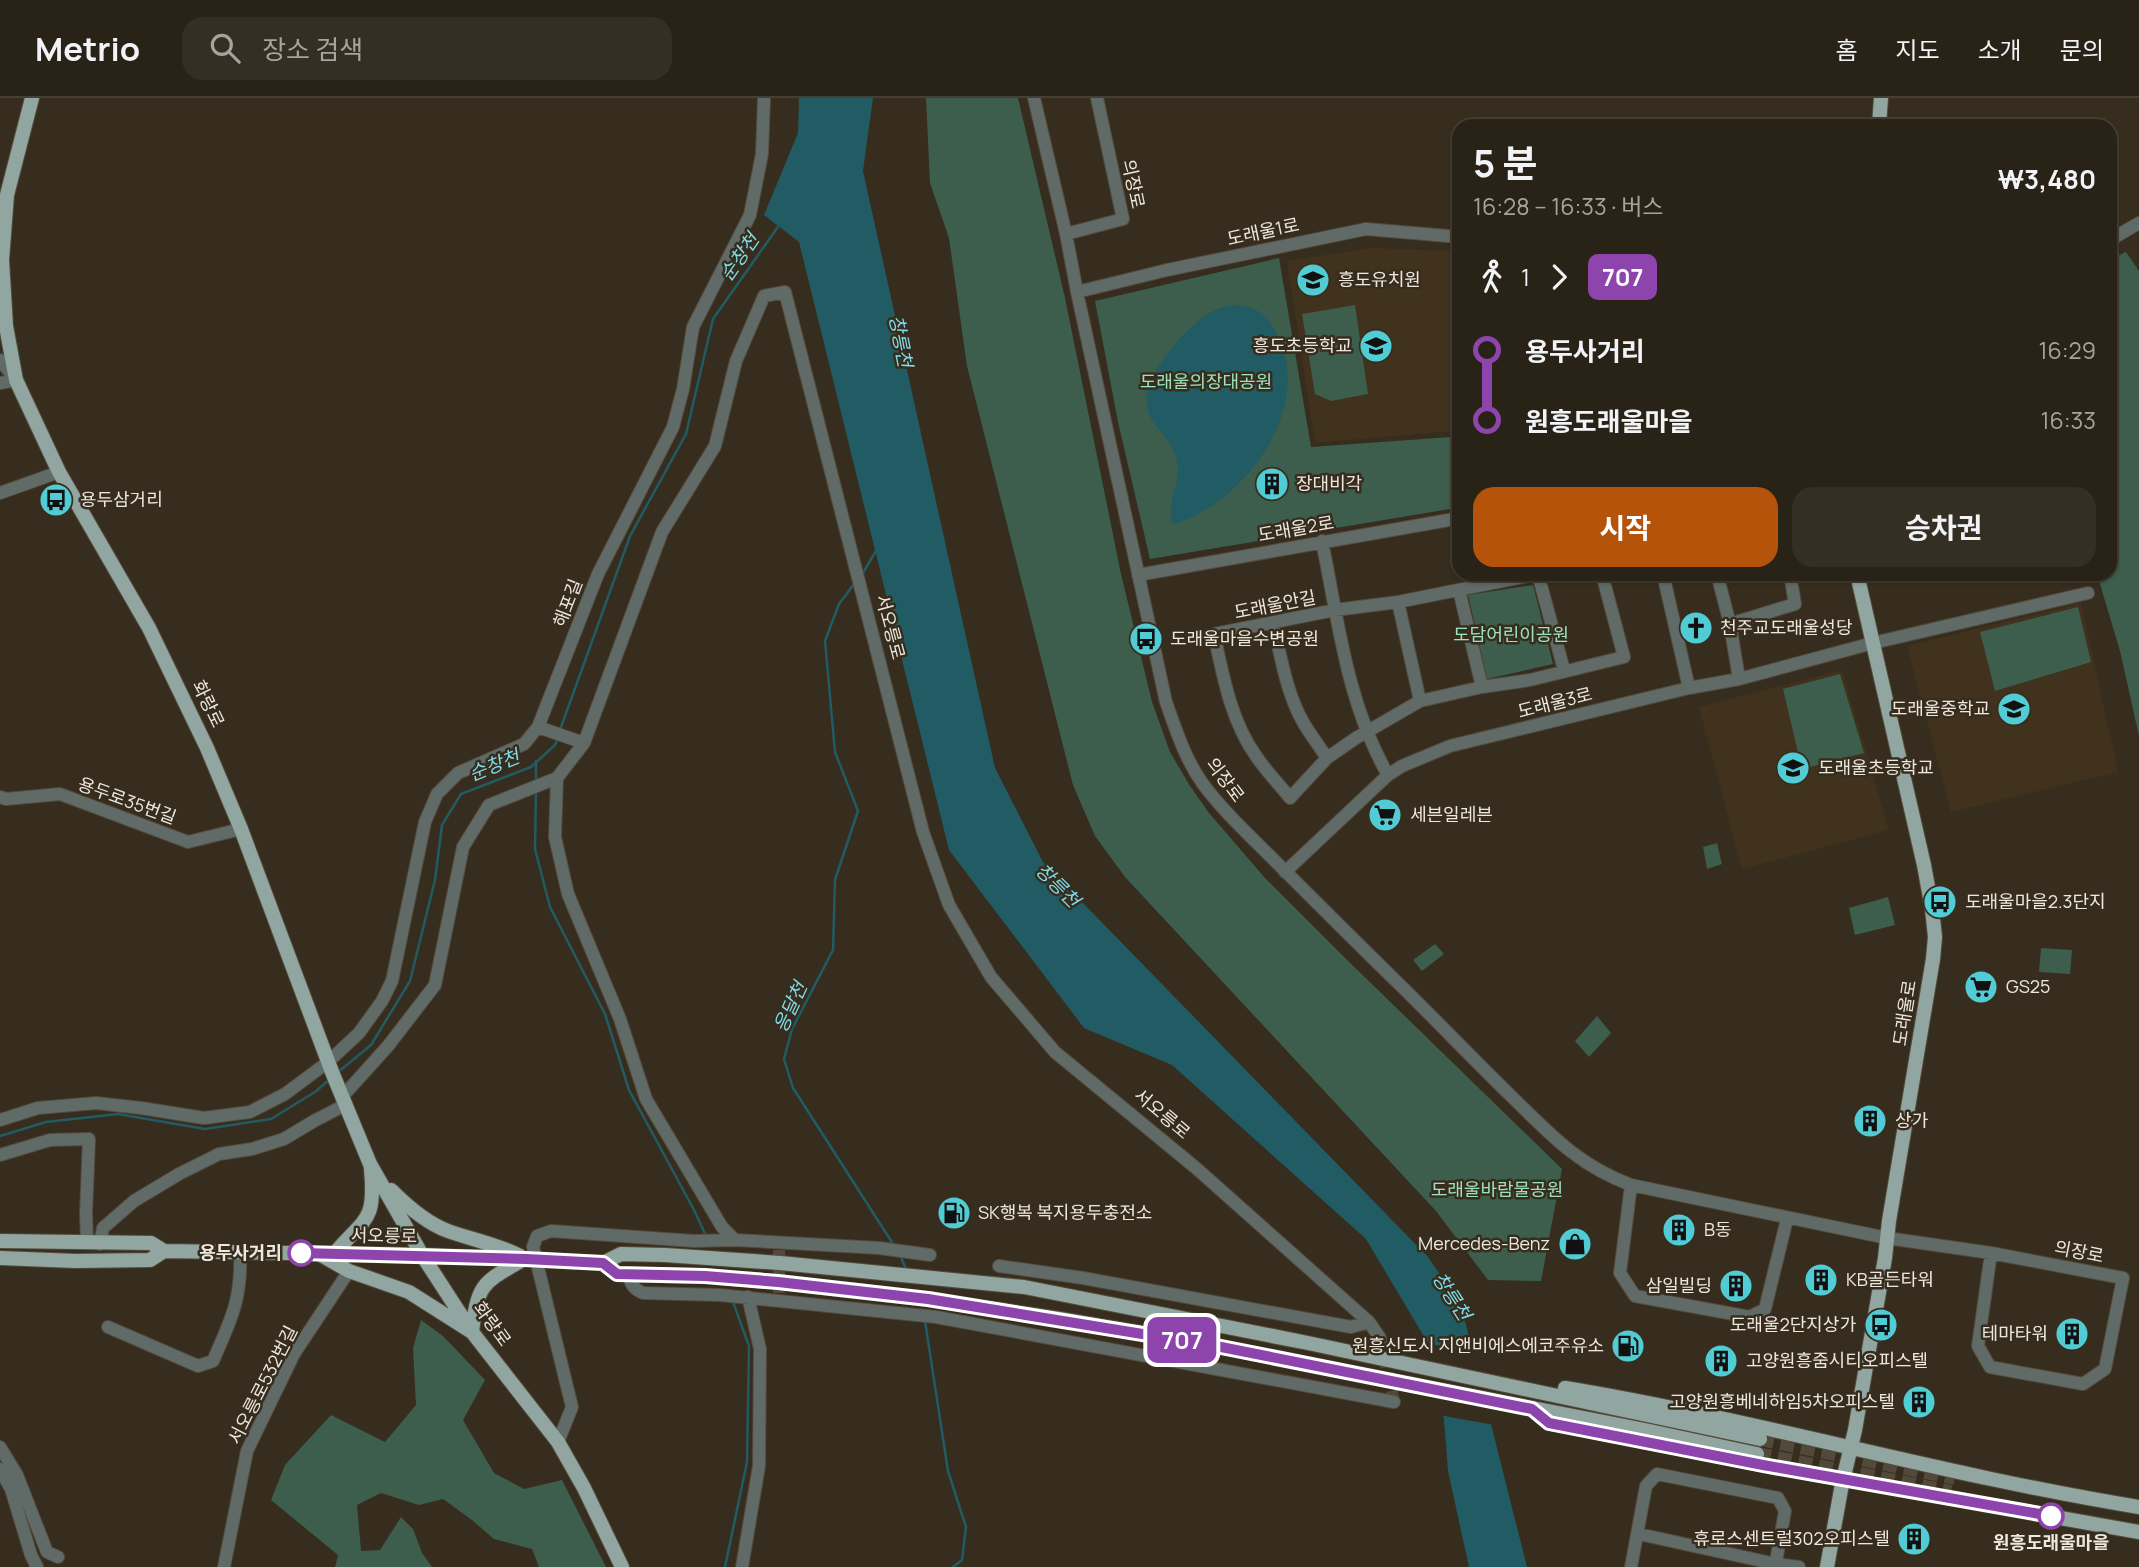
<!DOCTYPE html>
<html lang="ko">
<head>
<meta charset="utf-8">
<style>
  body { margin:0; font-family:Manrope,"Noto Sans KR",sans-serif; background:#352f23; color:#f1f3f6; height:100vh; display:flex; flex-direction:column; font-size:26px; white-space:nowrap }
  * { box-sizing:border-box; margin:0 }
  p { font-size:23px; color:#a5a4a1 }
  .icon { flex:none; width:38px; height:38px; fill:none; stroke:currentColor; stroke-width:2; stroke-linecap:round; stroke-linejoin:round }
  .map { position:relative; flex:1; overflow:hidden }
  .panel { position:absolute; left:1452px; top:21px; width:665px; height:462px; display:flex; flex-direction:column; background:#292216; border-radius:21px; box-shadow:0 2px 5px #0004,0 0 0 2px #453f35 }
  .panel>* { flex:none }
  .badge { padding:0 14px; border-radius:10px; font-size:24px; line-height:46px }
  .map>.badge { position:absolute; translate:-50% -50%; box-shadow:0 0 0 4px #fff }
  .legs { display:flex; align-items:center; gap:10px; height:77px; padding:0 21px; font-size:23px }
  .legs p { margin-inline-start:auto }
  .head { display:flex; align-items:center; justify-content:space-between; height:119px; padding:0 21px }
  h1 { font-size:38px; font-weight:700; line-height:52px }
  .action { display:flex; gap:14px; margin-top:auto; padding:14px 21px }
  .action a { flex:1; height:80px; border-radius:21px; background:#b45309; color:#fff; font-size:28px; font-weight:700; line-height:80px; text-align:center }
  .action a+a { background:#352f23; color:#f1f3f6 }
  ul { padding:0 21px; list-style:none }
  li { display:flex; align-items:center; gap:24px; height:70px; font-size:26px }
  li i { display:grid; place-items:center; width:10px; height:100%; margin:0 9px; background:currentColor }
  li i::after { content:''; width:18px; height:18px; margin:-9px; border:5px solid; border-radius:50%; background:#292216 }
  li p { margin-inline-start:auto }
  li:first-child i { background:linear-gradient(#0000 50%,currentColor 0) }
  li:last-child i { background:linear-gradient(currentColor 50%,#0000 0) }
  header { display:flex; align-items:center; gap:42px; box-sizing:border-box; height:98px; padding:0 35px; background:#292216; border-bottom:2px solid #453f35 }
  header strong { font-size:33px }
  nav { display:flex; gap:38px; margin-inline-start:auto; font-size:24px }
  .search { width:490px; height:63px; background:#352f23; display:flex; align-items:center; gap:18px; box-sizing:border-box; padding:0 24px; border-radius:21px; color:#a5a4a1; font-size:26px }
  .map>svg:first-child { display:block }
</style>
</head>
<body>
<header>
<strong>Metrio</strong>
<div class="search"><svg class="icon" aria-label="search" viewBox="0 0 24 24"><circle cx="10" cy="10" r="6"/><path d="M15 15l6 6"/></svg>장소 검색</div>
<nav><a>홈</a><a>지도</a><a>소개</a><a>문의</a></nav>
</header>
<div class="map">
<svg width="2139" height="1469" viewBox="0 0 2139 1469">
  <rect width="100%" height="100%" fill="#372d1e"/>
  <path fill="#40321d" d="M 1371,150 L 1455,153 L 1451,333 L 1315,345 L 1287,163 Z
    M 2081,505 L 2118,674 L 1951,714 L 1907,548 Z
    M 1842,572 L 1889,732 L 1742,771 L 1699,609 Z"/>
  <path fill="#3d5e4d" d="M 926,0 L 1018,0 L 1065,200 L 1121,476 L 1152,604 L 1170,654 L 1190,688 L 1209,715 L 1265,780 L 1340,855 L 1562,1071 L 1541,1183 L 1488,1182 L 1436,1113 L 1125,779 L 1095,738 L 1073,687 L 967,268 L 949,140 L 930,85 Z
    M 2126,154 L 2139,173 L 2139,638 L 2120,553 L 2097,476 L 2110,476 L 2111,161 Z
    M 1279,160 L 1311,349 L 1451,339 L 1456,410 L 1150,461 L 1118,324 L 1095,203 Z
    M 1355,207 L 1368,296 L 1331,303 L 1315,296 L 1302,216 Z
    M 1533,487 L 1553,566 L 1487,581 L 1468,497 Z
    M 2078,509 L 2091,564 L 1995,593 L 1980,534 Z
    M 1840,576 L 1864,655 L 1802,671 L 1783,591 Z
    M 1717,745 L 1722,766 L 1707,771 L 1703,749 Z
    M 1888,799 L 1895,827 L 1855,837 L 1849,810 Z
    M 1435,846 L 1444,856 L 1422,873 L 1413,862 Z
    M 2041,850 L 2072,852 L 2070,876 L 2039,874 Z
    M 1597,918 L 1611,935 L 1589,959 L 1575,943 Z
    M 421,1222 L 443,1238 L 485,1282 L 463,1322 L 494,1375 L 524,1391 L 562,1382 L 606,1469 L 539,1469 L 532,1451 L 494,1441 L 472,1422 L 443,1401 L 419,1407 L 381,1395 L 357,1407 L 361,1453 L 380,1452 L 401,1419 L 413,1431 L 422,1455 L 432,1469 L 335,1469 L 338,1457 L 271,1402 L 285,1367 L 331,1317 L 385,1344 L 416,1307 L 413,1250 Z"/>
  <path fill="#215b63" d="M 799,0 L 873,0 L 863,73 L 995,670 L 1043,764 L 1428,1159 L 1461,1207 L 1527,1469 L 1469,1469 L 1448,1373 L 1444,1322 L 1429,1247 L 1366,1141 L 1172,967 L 1084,930 L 949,752 L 799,144 L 764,117 L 798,35 Z
    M 1233,207 C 1257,209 1267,215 1278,238 C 1314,312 1244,405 1172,427 C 1172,422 1170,416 1171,411 C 1171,399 1177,387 1178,374 C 1178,342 1154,335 1148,312 C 1138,280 1189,224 1217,211 C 1222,209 1228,208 1233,207 Z"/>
  <path fill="#372d1e" d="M 1424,1245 L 1476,1254 L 1494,1327 L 1439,1317 Z"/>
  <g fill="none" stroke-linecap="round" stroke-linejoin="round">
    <path stroke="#215b63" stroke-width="2.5" d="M 863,475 L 877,451
      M 854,486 L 839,506 L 825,543 L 835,654 L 858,713 L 835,782 L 833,852 L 792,931 L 784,961 L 793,990 L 895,1149
      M 560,632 L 630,438 L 686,336 L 713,221 L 780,126
      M 536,685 L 536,663
      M 536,691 L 535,751 L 550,809 L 605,916 L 629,992 L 694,1112 L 707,1140
      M 337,975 L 371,947 L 410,883 L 435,782 L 442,727 L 461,696 L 531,669 L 555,647 L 557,642
      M 0,1038 L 46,1024 L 118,1016 L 205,1031 L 271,1021 L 315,994 L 330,981
      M 900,1157 L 906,1171
      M 925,1223 L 948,1373 L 966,1429 L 962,1462 L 953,1469
      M 725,1469 L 747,1364 L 749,1248 L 733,1204"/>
    <path stroke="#52493b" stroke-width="12" stroke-dasharray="12 6" stroke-linecap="butt" d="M 779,1152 L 779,1195
      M 1380,1240 L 1394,1304"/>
    <path stroke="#52493b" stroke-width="14" stroke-dasharray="14 7" stroke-linecap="butt" d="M 1760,1341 L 1955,1380
      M 1757,1356 L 1951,1394"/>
    <defs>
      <path id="minor" d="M 1034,0 L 1066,136 L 1077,194 L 1166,604 C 1176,632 1185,661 1203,686 C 1223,713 1248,736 1272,760 C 1313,801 1354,842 1396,883 C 1434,920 1471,959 1509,996 C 1549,1035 1577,1067 1631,1087 L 1887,1140 L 1991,1155 L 2123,1180 L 2105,1271 L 2083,1286 L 1990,1269 L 1978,1248 L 1991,1155
        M 1066,136 L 1123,121 L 1097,0
        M 2110,142 L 2139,125
        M 1077,194 L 1167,172 L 1366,131 L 1460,139
        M 0,262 L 16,282 L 0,285
        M 0,395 L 59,374
        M 1322,443 C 1338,522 1347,606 1388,677
        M 1538,476 L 1398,504 L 1335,512 L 1214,536 C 1223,578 1231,623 1256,658 C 1266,673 1279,686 1290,700 L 1327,660 L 1356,640 L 1420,603 L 1482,589 L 1530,582 L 1624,559 L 1602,476
        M 1538,476 L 1564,572
        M 1663,476 L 1689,590
        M 1717,476 L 1730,526 L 1739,581
        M 1138,477 L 1460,420
        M 1459,492 L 1482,589
        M 1398,504 L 1420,603
        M 1273,525 C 1281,558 1286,594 1303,624 C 1310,636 1319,648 1327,660
        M 1730,526 L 1795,506 L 1790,476
        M 538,629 L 584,645
        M 557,680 L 555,739 L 568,796 L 620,921 L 646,1001 L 722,1129 L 735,1142
        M 0,699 L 6,701 L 60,696 L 188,744 L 241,731
        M 1285,774 L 1388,677 L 1402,668 L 1450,648 L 1689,590 L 1739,581 L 1873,545 L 2088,495
        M 342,999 L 388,948 L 435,887 L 463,749 L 489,707 L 557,680 L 584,645 L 662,434 L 715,348 L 736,263 L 764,198 L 785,194 L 923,734 L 949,807 L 991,879 L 1055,954 L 1196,1070 L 1369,1224 L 1380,1240
        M 0,1022 L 38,1010 L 96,1005 L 141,1010 L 204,1020 L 250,1014 L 285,996 L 328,964 L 359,935 L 382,903 L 392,883 L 425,724 L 437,696 L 458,675 L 524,646 L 538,629 L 598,476 L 673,329 L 683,291 L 693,229 L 750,117 L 762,56 L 764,0
        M 0,1057 L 50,1042 L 89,1041 L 86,1116 L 87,1145
        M 1631,1087 L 1620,1175 L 1635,1198 L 1750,1219 L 1765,1211 L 1787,1121
        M 100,1146 L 103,1130 L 134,1103 L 179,1076 L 219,1056 L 252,1051 L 284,1041 L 314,1023 L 345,1007
        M 999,1168 L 1083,1180 L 1351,1229 L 1369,1224
        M 628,1176 C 631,1186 633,1191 643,1195 L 720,1197 L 936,1219 L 1394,1304
        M 108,1229 L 198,1268 L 213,1263 C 231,1221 242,1202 240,1154
        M 558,1344 L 572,1309 L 533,1149 L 537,1138 L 551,1133 L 694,1143 L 735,1142 L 879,1150 L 930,1157
        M 0,1349 L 17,1377 L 47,1454 L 58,1459
        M 0,1371 L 11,1391 L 31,1457 L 37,1469
        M 1639,1436 L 1776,1466 L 1799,1469
        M 224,1469 L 247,1353 L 294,1256 L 349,1173
        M 742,1469 L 759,1368 L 760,1251 L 748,1199
        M 1631,1469 L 1646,1388 L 1657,1376 L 1778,1400 L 1785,1413 L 1775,1469"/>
      <path id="major" d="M 32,0 L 7,97 L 2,162 L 6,228 L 16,282 L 59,374 L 149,530 L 207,650 L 241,731 L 332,974 L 370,1066 L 422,1157 L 472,1234 L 558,1344 L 584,1390 L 622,1469
        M 1879,28 L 1881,0
        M 391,1092 C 407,1108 426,1125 448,1133 C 473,1142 497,1146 520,1158
        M 0,1143 L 151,1145 L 164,1153
        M 334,1156 C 365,1119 376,1125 371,1071
        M 321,1157 L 349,1173 L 409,1194 L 472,1234 C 478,1184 483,1185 524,1161
        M 0,1160 L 76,1163 L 150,1162 L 164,1153 L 422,1157 L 603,1165 L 621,1156 L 665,1157 L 780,1165 L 1024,1189 L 1308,1245 L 1760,1341
        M 603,1165 L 617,1176 L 705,1178 L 778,1184 L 928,1201 L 1060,1221 L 1216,1248 L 1645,1332 L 1757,1356
        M 1565,1290 C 1758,1322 1946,1378 2139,1409
        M 1533,1311 L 1549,1325 L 1763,1367 L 2139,1434
        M 1827,1469 L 1842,1386 L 1855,1332 L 1885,1160 L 1889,1123 L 1933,861 L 1935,839 L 1932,811 L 1924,767 L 1857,476"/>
    </defs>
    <use href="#minor" stroke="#544b3d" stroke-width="14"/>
    <use href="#major" stroke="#544b3d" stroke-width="16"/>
    <use href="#minor" stroke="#606b68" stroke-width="12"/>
    <use href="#major" stroke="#91a6a1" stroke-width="14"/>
  </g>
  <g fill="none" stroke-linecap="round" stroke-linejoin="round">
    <defs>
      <path id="line-1" d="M 301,1155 L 526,1161 L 603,1165 L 617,1176 L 705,1178 L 778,1184 L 928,1201 L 1216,1248 L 1532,1311 L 1549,1325 L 1763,1367 L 2051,1418"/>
    </defs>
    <use href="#line-1" stroke="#fff" stroke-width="16"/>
    <use href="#line-1" stroke="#8e44ad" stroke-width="10"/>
  </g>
  <defs>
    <symbol id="school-disc" viewBox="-11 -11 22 22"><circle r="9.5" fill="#51ccd4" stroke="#372d1e"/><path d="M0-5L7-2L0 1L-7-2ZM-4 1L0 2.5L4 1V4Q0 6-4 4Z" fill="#111"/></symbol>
    <symbol id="building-disc" viewBox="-11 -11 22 22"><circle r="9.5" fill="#51ccd4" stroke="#372d1e"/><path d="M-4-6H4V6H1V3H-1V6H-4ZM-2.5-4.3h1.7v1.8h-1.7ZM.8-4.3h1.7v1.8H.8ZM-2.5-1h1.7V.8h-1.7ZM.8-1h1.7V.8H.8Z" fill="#111"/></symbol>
    <symbol id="bus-disc" viewBox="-11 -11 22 22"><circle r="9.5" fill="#51ccd4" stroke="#372d1e"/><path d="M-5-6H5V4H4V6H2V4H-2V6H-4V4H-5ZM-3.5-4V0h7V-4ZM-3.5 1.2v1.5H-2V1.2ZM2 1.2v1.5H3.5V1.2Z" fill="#111"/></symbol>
    <symbol id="church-disc" viewBox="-11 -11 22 22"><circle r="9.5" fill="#51ccd4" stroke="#372d1e"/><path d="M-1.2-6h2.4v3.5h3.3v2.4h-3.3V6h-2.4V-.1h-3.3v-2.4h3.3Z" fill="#111"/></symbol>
    <symbol id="supermarket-disc" viewBox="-11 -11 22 22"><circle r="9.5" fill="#51ccd4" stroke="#372d1e"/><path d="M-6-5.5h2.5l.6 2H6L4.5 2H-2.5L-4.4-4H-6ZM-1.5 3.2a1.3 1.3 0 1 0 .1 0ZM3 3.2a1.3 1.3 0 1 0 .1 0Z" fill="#111"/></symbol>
    <symbol id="fuel-disc" viewBox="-11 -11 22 22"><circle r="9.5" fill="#51ccd4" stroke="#372d1e"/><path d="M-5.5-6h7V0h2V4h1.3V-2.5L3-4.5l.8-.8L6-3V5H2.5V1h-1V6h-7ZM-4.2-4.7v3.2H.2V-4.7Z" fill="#111"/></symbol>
    <symbol id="shop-disc" viewBox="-11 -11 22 22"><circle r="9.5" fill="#51ccd4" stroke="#372d1e"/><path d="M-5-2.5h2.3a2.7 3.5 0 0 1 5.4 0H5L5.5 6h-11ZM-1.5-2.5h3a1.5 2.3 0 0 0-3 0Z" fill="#111"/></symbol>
  </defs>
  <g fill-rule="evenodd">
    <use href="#school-disc" x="1294" y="163" width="38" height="38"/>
    <use href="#school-disc" x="1357" y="229" width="38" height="38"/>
    <use href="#building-disc" x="1253" y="367" width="38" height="38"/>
    <use href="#bus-disc" x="37" y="383" width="38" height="38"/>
    <use href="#church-disc" x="1677" y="511" width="38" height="38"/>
    <use href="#bus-disc" x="1127" y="522" width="38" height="38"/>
    <use href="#school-disc" x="1995" y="592" width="38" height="38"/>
    <use href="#school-disc" x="1774" y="651" width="38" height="38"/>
    <use href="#supermarket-disc" x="1366" y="698" width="38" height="38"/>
    <use href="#bus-disc" x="1921" y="785" width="38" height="38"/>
    <use href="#supermarket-disc" x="1962" y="870" width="38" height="38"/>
    <use href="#building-disc" x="1851" y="1004" width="38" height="38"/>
    <use href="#fuel-disc" x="935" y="1096" width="38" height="38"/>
    <use href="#building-disc" x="1660" y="1113" width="38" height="38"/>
    <use href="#shop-disc" x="1556" y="1127" width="38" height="38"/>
    <use href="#building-disc" x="1802" y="1163" width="38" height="38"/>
    <use href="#building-disc" x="1717" y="1169" width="38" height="38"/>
    <use href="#bus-disc" x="1862" y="1208" width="38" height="38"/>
    <use href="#building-disc" x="2053" y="1217" width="38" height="38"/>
    <use href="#fuel-disc" x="1609" y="1229" width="38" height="38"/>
    <use href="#building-disc" x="1702" y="1244" width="38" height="38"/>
    <use href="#building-disc" x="1900" y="1285" width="38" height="38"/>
    <use href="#building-disc" x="1895" y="1422" width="38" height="38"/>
  </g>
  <g fill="#fff" stroke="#8e44ad" stroke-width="3.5">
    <circle cx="301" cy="1155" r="12"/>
    <circle cx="2051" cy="1418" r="12"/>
  </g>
  <g text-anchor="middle" stroke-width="5" stroke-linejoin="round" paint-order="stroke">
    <g font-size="18" fill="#ede7dd" stroke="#372d1e">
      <text transform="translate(1133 86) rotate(78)" y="6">의장로</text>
      <text transform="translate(1263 134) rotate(-12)" y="6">도래울1로</text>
      <text transform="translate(1296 431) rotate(-10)" y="6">도래울2로</text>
      <text transform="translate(568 505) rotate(-69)" y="6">해포길</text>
      <text transform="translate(1275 507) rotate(-11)" y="6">도래울안길</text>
      <text transform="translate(890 529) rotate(75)" y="6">서오릉로</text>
      <text transform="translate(1555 605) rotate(-14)" y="6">도래울3로</text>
      <text transform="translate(208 606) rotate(64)" y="6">화랑로</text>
      <text transform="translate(1225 682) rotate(53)" y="6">의장로</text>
      <text transform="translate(127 703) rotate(20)" y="6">용두로35번길</text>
      <text transform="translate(1905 915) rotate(-81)" y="6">도래울로</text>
      <text transform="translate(1162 1016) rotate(40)" y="6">서오릉로</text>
      <text transform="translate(384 1138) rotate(1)" y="6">서오릉로</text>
      <text transform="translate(2079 1154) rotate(11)" y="6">의장로</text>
      <text transform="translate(492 1226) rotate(54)" y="6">화랑로</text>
      <text transform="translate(263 1287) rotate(-63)" y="6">서오릉로532번길</text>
    </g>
    <g font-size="18" fill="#ede7dd" stroke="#372d1e" text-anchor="start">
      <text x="1338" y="188">흥도유치원</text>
      <text x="1352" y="254" text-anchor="end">흥도초등학교</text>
      <text x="1296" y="392">장대비각</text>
      <text x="80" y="408">용두삼거리</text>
      <text x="1720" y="536">천주교도래울성당</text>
      <text x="1170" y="547">도래울마을수변공원</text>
      <text x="1990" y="617" text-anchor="end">도래울중학교</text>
      <text x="1818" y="676">도래울초등학교</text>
      <text x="1410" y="723">세븐일레븐</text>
      <text x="1965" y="810">도래울마을2.3단지</text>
      <text x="2006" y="895">GS25</text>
      <text x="1895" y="1029">상가</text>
      <text x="978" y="1121">SK행복 복지용두충전소</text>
      <text x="1704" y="1138">B동</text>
      <text x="1550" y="1152" text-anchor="end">Mercedes-Benz</text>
      <text x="1846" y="1188">KB골든타워</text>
      <text x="1712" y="1194" text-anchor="end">삼일빌딩</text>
      <text x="1856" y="1233" text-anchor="end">도래울2단지상가</text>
      <text x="2048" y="1242" text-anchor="end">테마타워</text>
      <text x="1604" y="1254" text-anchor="end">원흥신도시 지앤비에스에코주유소</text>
      <text x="1746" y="1269">고양원흥줌시티오피스텔</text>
      <text x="1895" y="1310" text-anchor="end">고양원흥베네하임5차오피스텔</text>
      <text x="1890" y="1447" text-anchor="end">휴로스센트럴302오피스텔</text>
    </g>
    <g font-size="18" fill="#9ae3bc" stroke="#372d1e">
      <text x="1206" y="290">도래울의장대공원</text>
      <text x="1511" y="543">도담어린이공원</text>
      <text x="1497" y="1098">도래울바람물공원</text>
    </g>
    <g font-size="18" font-weight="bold" fill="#ede7dd" stroke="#372d1e" text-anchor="end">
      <text x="282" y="1161">용두사거리</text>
      <text x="2051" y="1451" text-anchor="middle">원흥도래울마을</text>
    </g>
    <g font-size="19" font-style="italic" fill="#7fdcea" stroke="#372d1e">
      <text transform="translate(739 159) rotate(-55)" y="7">순창천</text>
      <text transform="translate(901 243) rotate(79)" y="7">창릉천</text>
      <text transform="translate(494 667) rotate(-22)" y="7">순창천</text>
      <text transform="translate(1058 787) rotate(45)" y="7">창릉천</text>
      <text transform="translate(790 909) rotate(-65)" y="7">응달천</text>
      <text transform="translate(1452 1198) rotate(57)" y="7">창릉천</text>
    </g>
  </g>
</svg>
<b class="badge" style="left:1182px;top:1242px;background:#8e44ad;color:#fff">707</b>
<section class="panel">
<div class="head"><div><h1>5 분</h1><p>16:28 – 16:33 · 버스</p></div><b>₩3,480</b></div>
<div class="legs"><svg class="icon" aria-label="walk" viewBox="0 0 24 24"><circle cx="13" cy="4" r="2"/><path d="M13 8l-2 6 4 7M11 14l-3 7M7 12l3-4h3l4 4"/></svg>1<svg class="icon" aria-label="forward" viewBox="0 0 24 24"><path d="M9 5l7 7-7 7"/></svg><b class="badge" style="background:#8e44ad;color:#fff">707</b></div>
<ul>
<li><i style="color:#8e44ad"></i><b>용두사거리</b><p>16:29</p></li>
<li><i style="color:#8e44ad"></i><b>원흥도래울마을</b><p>16:33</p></li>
</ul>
<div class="action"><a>시작</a><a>승차권</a></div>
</section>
</div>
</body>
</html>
